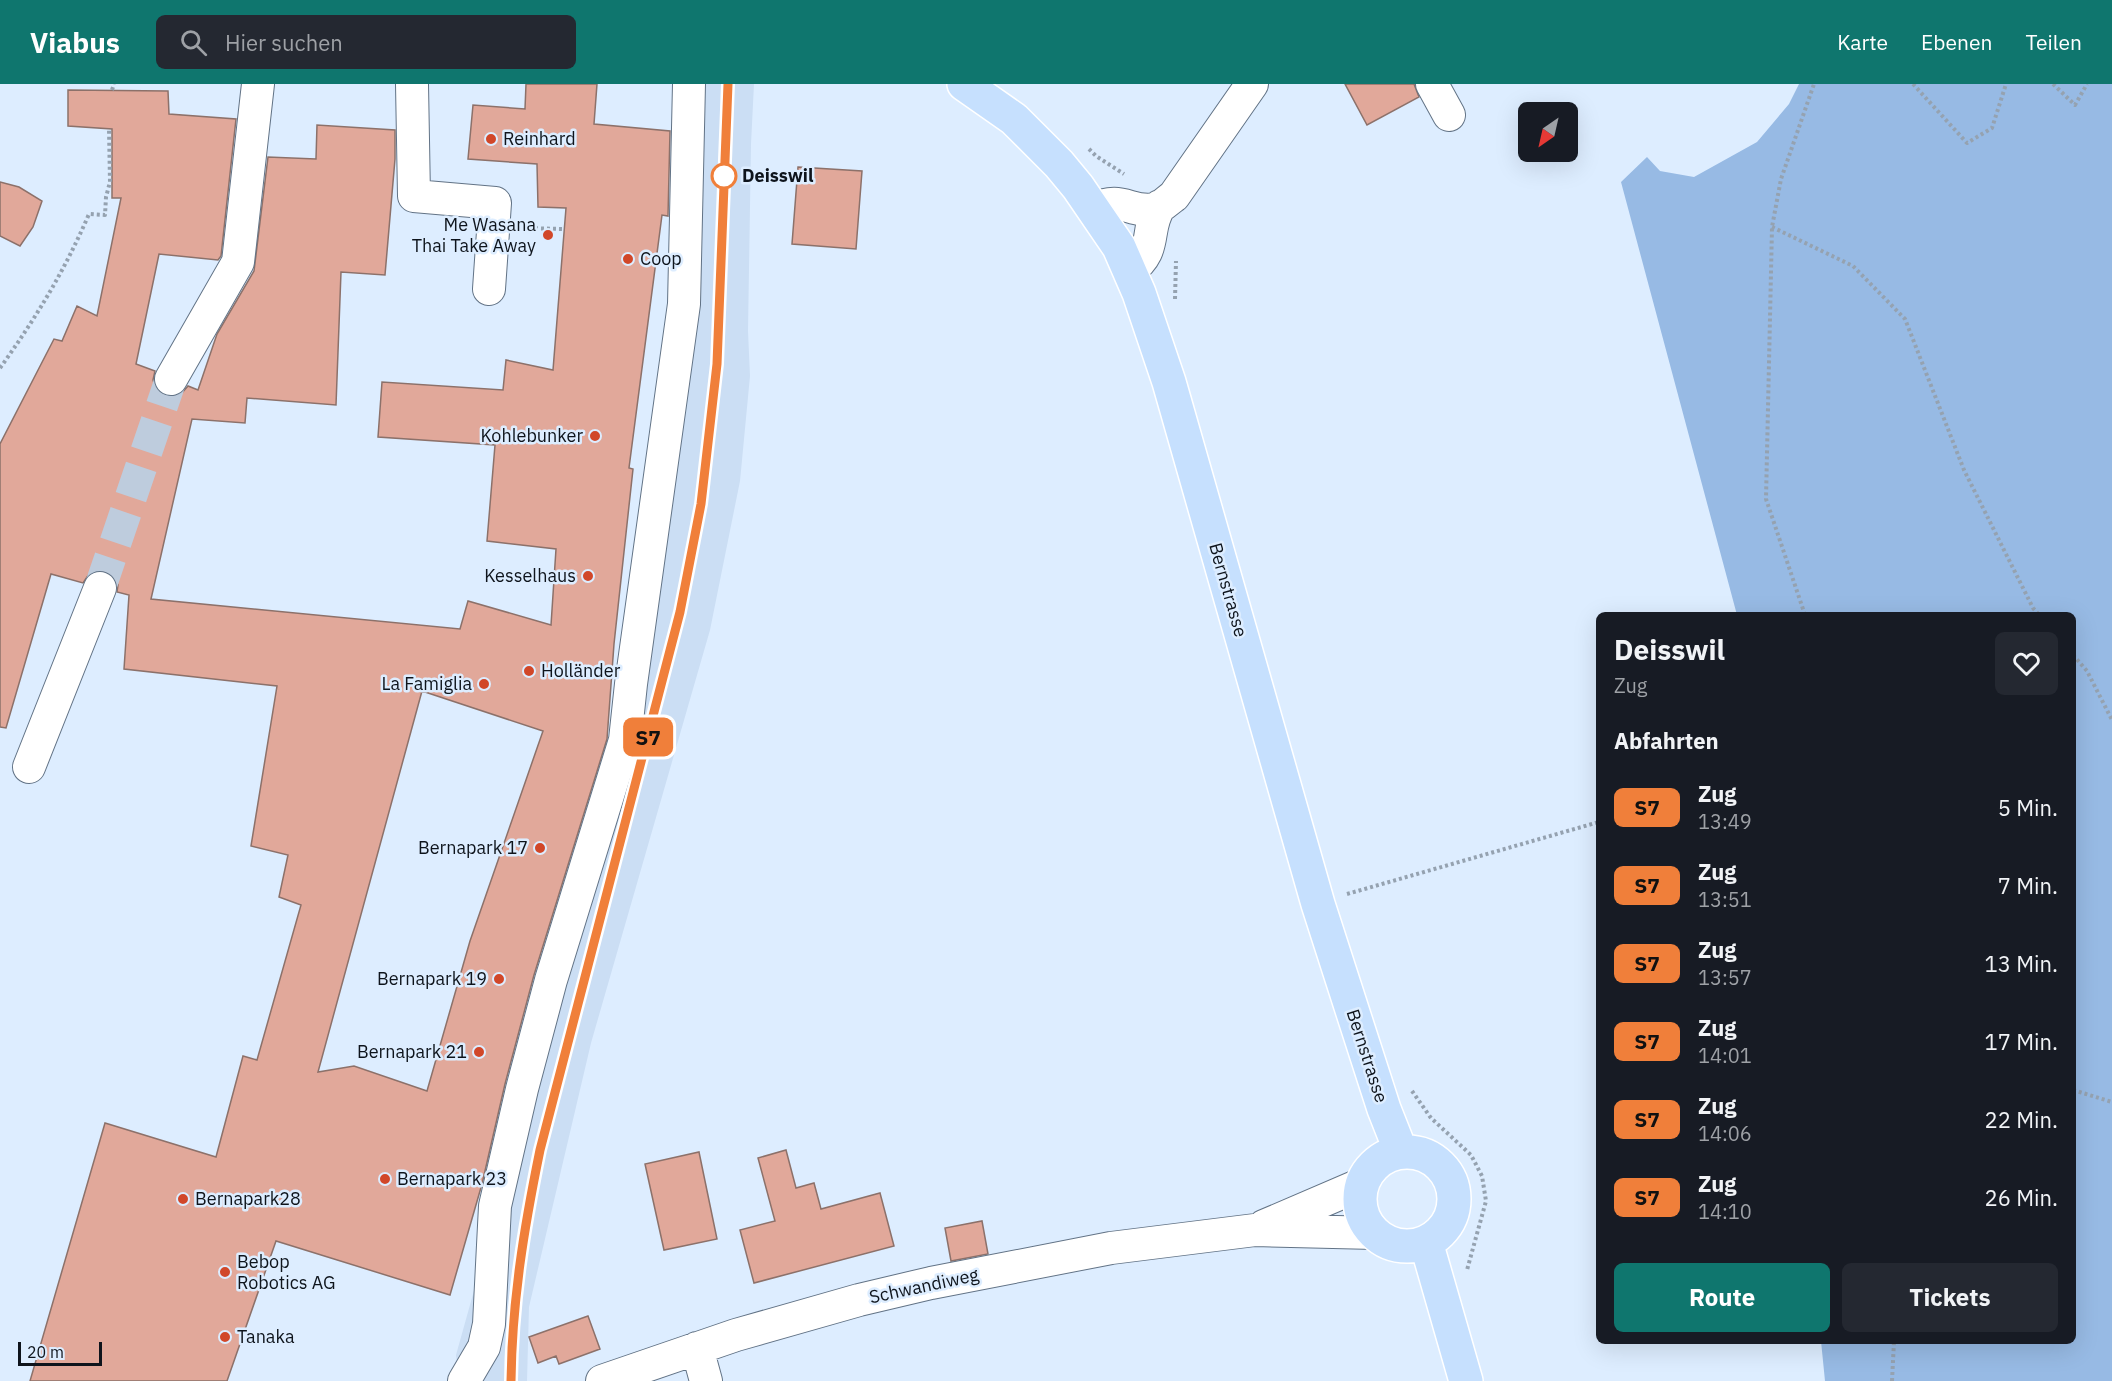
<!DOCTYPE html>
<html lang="de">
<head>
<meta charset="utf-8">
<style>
  body { margin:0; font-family:"IBM Plex Sans",sans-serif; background:#242831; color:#f1f3f6; height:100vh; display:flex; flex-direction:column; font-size:22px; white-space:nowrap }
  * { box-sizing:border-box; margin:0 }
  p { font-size:20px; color:#9ea1a6 }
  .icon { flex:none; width:33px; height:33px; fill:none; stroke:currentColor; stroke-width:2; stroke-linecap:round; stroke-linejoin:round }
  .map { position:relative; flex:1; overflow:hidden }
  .side { position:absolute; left:1596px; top:528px; width:480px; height:732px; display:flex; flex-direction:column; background:#171b24; border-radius:9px; box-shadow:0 6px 24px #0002 }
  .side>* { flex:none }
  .badge { padding:0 12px; border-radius:9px; font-size:21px; line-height:39px }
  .needle { width:39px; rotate:214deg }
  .buttons { position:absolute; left:1518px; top:18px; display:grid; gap:12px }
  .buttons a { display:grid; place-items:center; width:60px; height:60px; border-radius:9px; background:#171b24; box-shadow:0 6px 24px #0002; font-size:30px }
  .scale { position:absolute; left:18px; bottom:15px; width:84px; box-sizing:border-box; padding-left:6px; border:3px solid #0e141c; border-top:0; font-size:16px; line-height:21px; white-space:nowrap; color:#0e141c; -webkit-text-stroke:4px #ddedff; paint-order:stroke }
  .map>.badge { position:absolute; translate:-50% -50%; box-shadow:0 0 0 3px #fff }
  h2 { padding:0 18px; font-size:22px; line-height:54px }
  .round { display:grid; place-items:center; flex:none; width:63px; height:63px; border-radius:9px; background:#242831 }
  .overview { display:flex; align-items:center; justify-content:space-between; height:102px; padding:0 18px }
  h1 { font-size:28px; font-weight:700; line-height:45px }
  .button { display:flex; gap:12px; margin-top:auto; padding:12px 18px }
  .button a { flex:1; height:69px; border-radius:9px; background:#0f766e; color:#fff; font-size:24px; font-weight:700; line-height:69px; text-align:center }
  .button a+a { background:#242831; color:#f1f3f6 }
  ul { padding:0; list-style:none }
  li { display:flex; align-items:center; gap:18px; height:78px; padding:0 18px }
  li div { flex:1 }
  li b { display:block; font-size:22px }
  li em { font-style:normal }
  li .badge { min-width:66px; font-weight:700; text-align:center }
  header { display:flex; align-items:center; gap:36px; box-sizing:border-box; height:84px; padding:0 30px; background:#0f766e; color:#fff }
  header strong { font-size:28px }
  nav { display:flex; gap:33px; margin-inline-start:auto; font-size:21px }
  .search { width:420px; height:54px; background:#242831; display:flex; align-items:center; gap:15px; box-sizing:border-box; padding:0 21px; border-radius:9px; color:#9ea1a6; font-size:22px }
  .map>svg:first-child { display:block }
</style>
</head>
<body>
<header>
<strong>Viabus</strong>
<div class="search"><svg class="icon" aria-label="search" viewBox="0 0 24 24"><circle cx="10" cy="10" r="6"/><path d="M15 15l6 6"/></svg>Hier suchen</div>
<nav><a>Karte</a><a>Ebenen</a><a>Teilen</a></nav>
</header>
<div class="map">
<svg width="2112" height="1297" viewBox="0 0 2112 1297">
  <rect width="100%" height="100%" fill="#ddedff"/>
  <path fill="#cbdef4" d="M 678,0 L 754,0 L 751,60 L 748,247 L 750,292 L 740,397 L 710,546 L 591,959 L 529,1223 L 527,1297 L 459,1297 L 456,1271 L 641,609 L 677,220 Z"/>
  <path fill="#97bae4" d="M 1799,0 L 2112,0 L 2112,1297 L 1825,1297 L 1821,1257 L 2073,1257 L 2073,531 L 1737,531 L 1621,98 L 1647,73 L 1660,87 L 1694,93 L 1757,58 L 1789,20 Z"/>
  <path fill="#e1a89a" stroke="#8c716a" stroke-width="1.5" fill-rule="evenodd" d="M 526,0 L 597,0 L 594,40 L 670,47 L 668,132 L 662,131 L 629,384 L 633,385 L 614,560 L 607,655 L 534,891 L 505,1000 L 482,1100 L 450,1211 L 276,1157 L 227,1297 L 30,1297 L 105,1039 L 216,1073 L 243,972 L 257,976 L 301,821 L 279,813 L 288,771 L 251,762 L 277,602 L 124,585 L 129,511 L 117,508 L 118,501 L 114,493 L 107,488 L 98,486 L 89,490 L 83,499 L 51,490 L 6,644 L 0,643 L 0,360 L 54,255 L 62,257 L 77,222 L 97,232 L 121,114 L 112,114 L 112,45 L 68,42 L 68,6 L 168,7 L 169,30 L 236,35 L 221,172 L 218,176 L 159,170 L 136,280 L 155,287 L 153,296 L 156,305 L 163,311 L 170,313 L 181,310 L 188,302 L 198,306 L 217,250 L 254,187 L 268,73 L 316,75 L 317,41 L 395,46 L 395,75 L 385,191 L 341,188 L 336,321 L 247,314 L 245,339 L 192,335 L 151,515 L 460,545 L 468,517 L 551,541 L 556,465 L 487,457 L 495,361 L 378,353 L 382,298 L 503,306 L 506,276 L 553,286 L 566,124 L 538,123 L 537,80 L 468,75 L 473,21 L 525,25 ZM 422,607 L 543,647 L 470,857 L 427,1007 L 354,982 L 318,988 Z
    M 1345,0 L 1414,0 L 1419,13 L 1367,41 Z
    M 798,83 L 862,87 L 856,165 L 792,160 Z
    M 0,98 L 19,103 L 42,117 L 33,143 L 20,162 L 0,152 Z
    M 786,1066 L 796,1104 L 814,1099 L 821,1125 L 880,1109 L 894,1162 L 754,1199 L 740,1146 L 775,1137 L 758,1074 Z
    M 699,1068 L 717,1155 L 664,1166 L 645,1080 Z
    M 982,1137 L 988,1170 L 951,1177 L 945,1144 Z
    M 588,1232 L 600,1265 L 559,1280 L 556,1272 L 538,1279 L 529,1253 Z"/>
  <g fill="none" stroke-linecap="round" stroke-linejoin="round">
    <path stroke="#beccdd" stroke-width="32" stroke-dasharray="32 16" stroke-linecap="butt" d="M 100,504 L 171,295"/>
    <defs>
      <path id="minor" d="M 412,0 L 414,112 L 495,119 L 489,205
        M 1432,0 L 1449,31
        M 1094,125 C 1122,111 1131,130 1155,125 C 1162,123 1168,116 1174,112 L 1252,0
        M 1129,187 C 1159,166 1144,146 1160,122
        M 171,295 L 238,178 L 258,0
        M 29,683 L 100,504
        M 1264,1142 L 1362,1100
        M 697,1264 L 706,1297
        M 464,1297 L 484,1263 L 489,1240 L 495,1122 L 522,1005 L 551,896 L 625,656 L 631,600 L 684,220 L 689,0
        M 602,1297 L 736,1251 L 859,1216 L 931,1199 L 1111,1164 L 1255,1146 L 1375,1149"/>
      <path id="major" d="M 964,0 L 1014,35 L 1059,80 L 1078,103 L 1119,163 L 1139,209 L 1169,298 L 1318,820 L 1384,1025 L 1401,1068
        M1360 1115a47 47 0 1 1 94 0a47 47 0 1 1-94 0Z
        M 1426,1158 L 1466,1297"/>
    </defs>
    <use href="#minor" stroke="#627386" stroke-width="34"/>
    <use href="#major" stroke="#fff" stroke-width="36"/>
    <path stroke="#95a2b0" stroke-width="4" stroke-dasharray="3 3" stroke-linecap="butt" d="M 1913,0 L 1967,59 L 1992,44 L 2006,0
      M 2053,0 L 2075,21 L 2087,0
      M 112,6 L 114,0
      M 1089,65 L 1096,72 L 1124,90
      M 1772,143 L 1853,182 L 1905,235 L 1964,386 L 2033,524 L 2039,531
      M 523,144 L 564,145
      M 1175,215 L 1176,177
      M 0,284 C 36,234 65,186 89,130 L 105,131 L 106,113 L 110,98 L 109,45
      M 1805,531 L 1766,415 L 1772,143 L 1781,95 L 1814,0
      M 2073,571 L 2087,587 L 2112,636
      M 1347,810 L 1599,738
      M 2073,1006 L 2112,1018
      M 1412,1007 L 1431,1034 L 1471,1071 L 1482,1092 L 1486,1117 L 1467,1186
      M 1892,1297 L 1894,1257"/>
    <use href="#minor" stroke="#fff" stroke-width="32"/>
    <use href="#major" stroke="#c6e0fe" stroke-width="33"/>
    <defs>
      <path id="rail" d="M 511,1297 C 512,1217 524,1144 540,1066 L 680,528 L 701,420 L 717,280 L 728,0"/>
    </defs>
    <use href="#rail" stroke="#4e5762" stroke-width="7"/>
    <use href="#rail" stroke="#ddedff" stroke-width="4.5" stroke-dasharray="14" stroke-linecap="butt"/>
  </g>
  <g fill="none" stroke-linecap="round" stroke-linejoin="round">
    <defs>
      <path id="line" d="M 511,1297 C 512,1217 524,1144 540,1066 L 680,528 L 701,420 L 717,280 L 728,0"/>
    </defs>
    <use href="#line" stroke="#fff" stroke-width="14"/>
    <use href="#line" stroke="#f07f3a" stroke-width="9"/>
  </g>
  <g fill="#d14729" stroke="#ddedff" stroke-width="2">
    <circle cx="491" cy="55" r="6"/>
    <circle cx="548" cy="151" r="6"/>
    <circle cx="628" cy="175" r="6"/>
    <circle cx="595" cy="352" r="6"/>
    <circle cx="588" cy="492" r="6"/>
    <circle cx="529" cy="587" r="6"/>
    <circle cx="484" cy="600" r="6"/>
    <circle cx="540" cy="764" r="6"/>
    <circle cx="499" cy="895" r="6"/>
    <circle cx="479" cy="968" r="6"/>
    <circle cx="385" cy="1095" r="6"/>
    <circle cx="183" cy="1115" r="6"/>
    <circle cx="225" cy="1188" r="6"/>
    <circle cx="225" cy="1253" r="6"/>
  </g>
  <circle fill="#fff" stroke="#f07f3a" stroke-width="3" cx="724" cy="92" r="12"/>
  <g text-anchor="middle" stroke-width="5" stroke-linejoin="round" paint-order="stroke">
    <g font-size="18" fill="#0e141c" stroke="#ddedff" text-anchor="start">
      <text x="503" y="61">Reinhard</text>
      <text x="536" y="147" text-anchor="end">Me Wasana<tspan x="536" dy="21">Thai Take Away</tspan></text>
      <text x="640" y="181">Coop</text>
      <text x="583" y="358" text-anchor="end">Kohlebunker</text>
      <text x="576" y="498" text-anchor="end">Kesselhaus</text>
      <text x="541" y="593">Holländer</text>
      <text x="472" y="606" text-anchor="end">La Famiglia</text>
      <text x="528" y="770" text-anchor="end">Bernapark 17</text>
      <text x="487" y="901" text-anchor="end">Bernapark 19</text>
      <text x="467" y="974" text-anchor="end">Bernapark 21</text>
      <text x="397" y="1101">Bernapark 23</text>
      <text x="195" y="1121">Bernapark28</text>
      <text x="237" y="1184">Bebop<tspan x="237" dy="21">Robotics AG</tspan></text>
      <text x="237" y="1259">Tanaka</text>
    </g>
    <g font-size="18" font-weight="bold" fill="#0e141c" stroke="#ddedff" text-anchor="start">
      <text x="742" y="98">Deisswil</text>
    </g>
    <g font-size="18" fill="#0e141c" stroke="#ddedff">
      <text transform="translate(1228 506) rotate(74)" y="6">Bernstrasse</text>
      <text transform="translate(1367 972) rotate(72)" y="6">Bernstrasse</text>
      <text transform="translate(924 1202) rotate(-12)" y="6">Schwandiweg</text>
    </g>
  </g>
</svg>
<div class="buttons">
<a><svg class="needle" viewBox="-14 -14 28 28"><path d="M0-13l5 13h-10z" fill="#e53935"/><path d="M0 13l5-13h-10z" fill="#9ea1a6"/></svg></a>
</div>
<div class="scale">20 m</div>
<b class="badge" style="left:648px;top:653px;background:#f07f3a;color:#111">S7</b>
<section class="side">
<div class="overview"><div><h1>Deisswil</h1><p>Zug</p></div><a class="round"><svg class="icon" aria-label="heart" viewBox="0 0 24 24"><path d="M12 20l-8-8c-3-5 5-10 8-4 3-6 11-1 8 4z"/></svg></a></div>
<h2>Abfahrten</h2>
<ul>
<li><span class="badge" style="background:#f07f3a;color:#111">S7</span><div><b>Zug</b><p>13:49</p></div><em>5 Min.</em></li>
<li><span class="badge" style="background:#f07f3a;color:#111">S7</span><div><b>Zug</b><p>13:51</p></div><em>7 Min.</em></li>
<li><span class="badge" style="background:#f07f3a;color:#111">S7</span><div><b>Zug</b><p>13:57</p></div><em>13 Min.</em></li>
<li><span class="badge" style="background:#f07f3a;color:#111">S7</span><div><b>Zug</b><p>14:01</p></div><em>17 Min.</em></li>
<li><span class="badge" style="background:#f07f3a;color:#111">S7</span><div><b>Zug</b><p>14:06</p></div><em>22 Min.</em></li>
<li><span class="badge" style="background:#f07f3a;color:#111">S7</span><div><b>Zug</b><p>14:10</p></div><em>26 Min.</em></li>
</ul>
<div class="button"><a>Route</a><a>Tickets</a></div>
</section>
</div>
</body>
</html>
